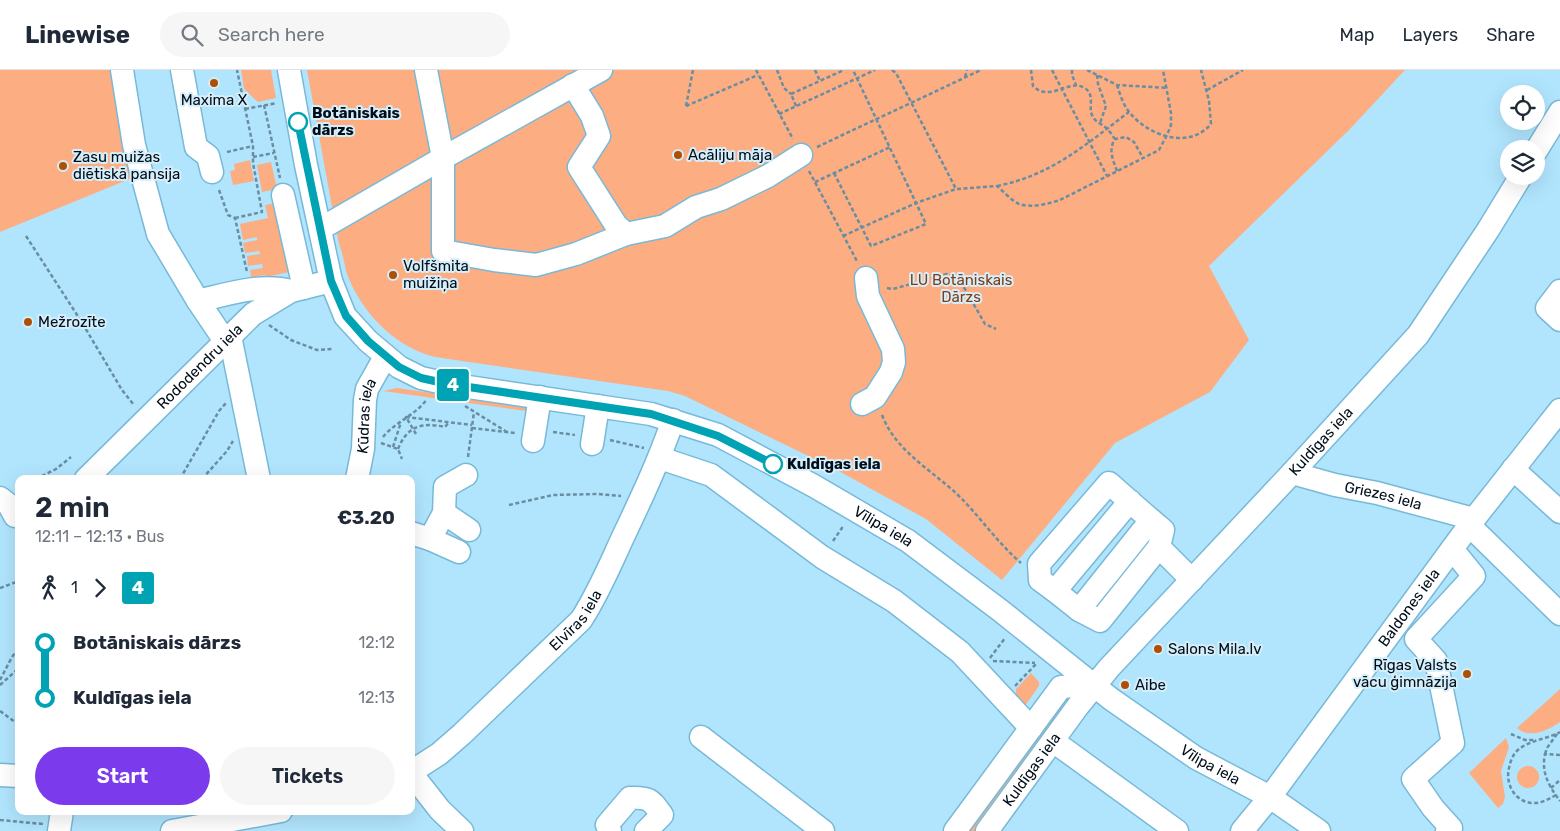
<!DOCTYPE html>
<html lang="en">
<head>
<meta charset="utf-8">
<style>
  body { margin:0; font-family:Rubik,sans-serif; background:#f6f6f7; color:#1f2937; height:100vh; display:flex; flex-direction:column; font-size:19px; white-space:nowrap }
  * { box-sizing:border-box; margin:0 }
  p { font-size:16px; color:#747a83 }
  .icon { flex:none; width:28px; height:28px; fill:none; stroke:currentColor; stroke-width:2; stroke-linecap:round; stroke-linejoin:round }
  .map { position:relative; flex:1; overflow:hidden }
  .sheet { position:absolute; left:15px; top:405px; width:400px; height:340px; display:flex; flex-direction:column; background:#fff; border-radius:10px; box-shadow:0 5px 20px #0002 }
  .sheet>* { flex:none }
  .badge { padding:0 10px; border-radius:4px; font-size:18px; line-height:32px }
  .buttons { position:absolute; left:1500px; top:15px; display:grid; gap:10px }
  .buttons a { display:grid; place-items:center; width:45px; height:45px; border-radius:50%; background:#fff; box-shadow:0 5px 20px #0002; font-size:25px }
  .map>.badge { position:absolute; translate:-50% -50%; box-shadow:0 0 0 2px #fff }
  .legs { display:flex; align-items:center; gap:8px; height:55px; padding:0 20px; font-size:16px }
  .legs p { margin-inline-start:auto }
  .overview { display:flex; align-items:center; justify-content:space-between; height:85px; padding:0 20px }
  h1 { font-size:28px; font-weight:600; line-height:38px }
  .button { display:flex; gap:10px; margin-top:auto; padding:10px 20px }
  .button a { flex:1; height:58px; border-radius:30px; background:#7c3aed; color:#fff; font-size:20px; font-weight:600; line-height:58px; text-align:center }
  .button a+a { background:#f6f6f7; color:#1f2937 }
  ul { padding:0 20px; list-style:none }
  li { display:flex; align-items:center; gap:18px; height:55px; font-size:19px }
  li i { display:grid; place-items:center; width:8px; height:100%; margin:0 6px; background:currentColor }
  li i::after { content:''; width:12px; height:12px; margin:-6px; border:4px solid; border-radius:50%; background:#fff }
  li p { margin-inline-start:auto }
  li:first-child i { background:linear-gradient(#0000 50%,currentColor 0) }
  li:last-child i { background:linear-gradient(currentColor 50%,#0000 0) }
  header { display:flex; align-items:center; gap:30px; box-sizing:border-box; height:70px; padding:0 25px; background:#fff; border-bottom:1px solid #e0e1e3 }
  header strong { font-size:24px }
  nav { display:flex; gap:28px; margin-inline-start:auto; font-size:18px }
  .search { width:350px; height:45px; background:#f6f6f7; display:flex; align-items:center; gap:12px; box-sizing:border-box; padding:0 18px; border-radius:28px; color:#747a83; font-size:19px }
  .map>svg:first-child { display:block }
</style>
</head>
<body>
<header>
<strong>Linewise</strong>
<div class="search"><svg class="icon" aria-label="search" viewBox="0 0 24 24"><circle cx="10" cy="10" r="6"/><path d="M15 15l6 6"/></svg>Search here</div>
<nav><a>Map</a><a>Layers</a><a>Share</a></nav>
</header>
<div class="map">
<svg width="1560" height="761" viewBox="0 0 1560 761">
  <rect width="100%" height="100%" fill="#b1e5fe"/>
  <path fill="#fdad82" d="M 0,0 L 113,0 L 132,108 L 0,162 Z
    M 241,0 L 271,0 L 276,28 L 258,32 L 244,19 Z
    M 307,0 L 1405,0 L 1349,60 L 1209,196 L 1249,270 L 1210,322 L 1115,373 L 1002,510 L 926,449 L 833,398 L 685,326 L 668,321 L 435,287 C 397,278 364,245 349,209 C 346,203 345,195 343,187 C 341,179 337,169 337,161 C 338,154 343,145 345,139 L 332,137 Z
    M 250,90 L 254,111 L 233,115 L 230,101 L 235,100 L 234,94 Z
    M 271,92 L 277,119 L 262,122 L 257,95 Z
    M 280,132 L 294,201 L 266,207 L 265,205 L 251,207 L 250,200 L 263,198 L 262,194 L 248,196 L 247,186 L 260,184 L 259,181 L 245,183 L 243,173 L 257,170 L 257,167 L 243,170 L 240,154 L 268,148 L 265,135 Z
    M 397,318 L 534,338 L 533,342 L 383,321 Z
    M 1031,603 L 1039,612 L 1039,616 L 1022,640 L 1016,633 L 1016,619 Z
    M 1560,619 L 1560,652 C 1547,661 1530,669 1517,658 Z
    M 1063,626 L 1070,630 L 978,761 L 966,761 Z
    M 1506,668 L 1509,677 L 1501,701 L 1505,727 L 1503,734 L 1498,738 L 1469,703 Z
    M1517 707a11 11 0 1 1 22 0a11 11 0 1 1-22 0Z"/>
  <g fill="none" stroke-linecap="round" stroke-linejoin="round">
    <defs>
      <g id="minor">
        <path d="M 122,0 L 134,75 L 158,164 L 198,231 L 225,271"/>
        <path d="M 182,0 L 196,77 L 208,86 L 212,102"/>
        <path id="s1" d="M 289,0 L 306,95 L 331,211 L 345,246 L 368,271 L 399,297 L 421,308 L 448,314 L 651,344 L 718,365 L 814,416 L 908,471 L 1001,541 L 1111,629 L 1196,688 L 1270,727 L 1319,761"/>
        <path d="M 426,0 L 443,88 L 443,181 L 494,190 L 536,195 L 576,184 L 626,164"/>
        <path d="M 573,15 L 592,46 L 599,66 L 579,97 L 616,155 L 626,164 L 665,156 L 696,137 L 721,129 L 768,106 L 801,85"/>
        <path d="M 1536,81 L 1560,42"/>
        <path d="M 283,125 L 304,218"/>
        <path d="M 320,159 L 443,88 L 601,0"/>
        <path d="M 1560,221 L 1547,238 L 1560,250"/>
        <path d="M 198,231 C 228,224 260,213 291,221"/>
        <path d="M 230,266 L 259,409"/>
        <path d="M 862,334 L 875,327 L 891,302 L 894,292 L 893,279 L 868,226 L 866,208"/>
        <path d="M 533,371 L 540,327"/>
        <path d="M 592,374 L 598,336"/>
        <path d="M 660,388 L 711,405 L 822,487 L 894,531 L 960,582 L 1031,658"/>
        <path d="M 1513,399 L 1560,442"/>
        <path id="s2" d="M 1292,403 L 1335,415 L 1377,423 L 1474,449"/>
        <path id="s3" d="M 86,409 L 253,244 L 291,221 L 331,211"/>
        <path id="s4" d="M 357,409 L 363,379 L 365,330 L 367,319 L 385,287"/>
        <path d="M 0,428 L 9,435 L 15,446"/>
        <path d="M 1130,431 L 1055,521 L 1040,510 L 1039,494 L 1109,413 C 1127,429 1145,445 1163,460 L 1159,477 L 1192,510"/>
        <path d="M 444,443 L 469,460"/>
        <path d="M 1470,456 L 1560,544"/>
        <path d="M 411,463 L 430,469 L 459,482"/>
        <path d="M 430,469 L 444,443 L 445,417 L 466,405"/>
        <path d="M 1055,521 L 1079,540 L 1151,450"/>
        <path d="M 1079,540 L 1100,551 L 1159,477"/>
        <path d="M 701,667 L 823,761"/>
        <path d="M 1053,671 L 1177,761"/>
        <path id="s5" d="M 411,702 L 439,684 L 462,664 L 581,550 C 598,524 610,495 623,467 C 641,429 659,391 673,350"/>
        <path d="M 411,703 L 440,740 L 462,761"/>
        <path d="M 0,705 L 19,706"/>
        <path d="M 59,761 L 62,741"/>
        <path d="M 172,761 L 281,741"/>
        <path d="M 610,761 L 607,755 L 630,728 C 650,727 651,730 662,745 L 646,761"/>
        <path d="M 955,761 L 1061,617 L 1095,615"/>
        <path id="s6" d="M 987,761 L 1078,636 L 1109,598 L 1292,403 L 1418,265 L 1488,160 L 1521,106"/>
        <path id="s7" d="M 1242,761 L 1270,727 L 1474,449 L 1560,340"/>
        <path d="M 1447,761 L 1451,758 L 1433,738 L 1413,709 L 1453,673 L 1436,591 L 1416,569 L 1474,506 L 1452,479"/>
      </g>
    </defs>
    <use href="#minor" stroke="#78b9d8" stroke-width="25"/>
    <path stroke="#698ea1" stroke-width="2.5" stroke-dasharray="4 2.5" stroke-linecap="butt" d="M 756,0 L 793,69
      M 777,0 L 784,18 L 791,24
      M 815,0 L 820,11
      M 892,0 L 896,3 L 956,119
      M 1031,0 L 1033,16 C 1051,33 1068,8 1085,18 C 1096,26 1087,38 1093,47 C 1095,51 1101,54 1105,57 C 1109,60 1112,65 1115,69
      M 1052,0 L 1107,106
      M 1072,0 L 1072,5 L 1076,15
      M 1087,0 L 1117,15 L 1168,18
      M 1097,5 L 1098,14 L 1106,36 L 1100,53
      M 965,7 L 967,0
      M 1117,15 C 1120,24 1123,35 1130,43 C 1149,66 1189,80 1211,54 L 1209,31 L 1201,0
      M 1207,20 L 1243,0
      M 264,35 L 280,108
      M 686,36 L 758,5
      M 686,36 L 693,0
      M 796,36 L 791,24 L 844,0
      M 245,39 L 277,33
      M 779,44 L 875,0
      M 817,77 L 981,0
      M 227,82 L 253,76
      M 253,87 L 274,83
      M 809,101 L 858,193
      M 1117,101 C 1113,90 1108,80 1115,69 L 1126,67 L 1134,72 L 1143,88
      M 834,103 L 871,176 L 926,154 L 853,0
      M 815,112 L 890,77
      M 997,116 C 1052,105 1085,75 1129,42
      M 219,120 L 228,145 L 235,148 L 247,202
      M 235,148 L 262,142 L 253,93 L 253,76 L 237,0
      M 26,166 L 81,251 L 122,320 L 134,335
      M 843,166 L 916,133 L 956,119 L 997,116 C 1003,121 1012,131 1019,134 C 1032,138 1048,134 1060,130 L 1159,80 L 1167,65 L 1171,55 L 1171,43 L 1163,0
      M 887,218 L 893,219 L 947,204 L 956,207 L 965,219 L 985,254 L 996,259
      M 269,255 L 291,270 L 317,280 L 333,279
      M 465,336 L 507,362
      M 882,345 C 897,384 936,402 963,430 C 983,451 999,474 1021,493
      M 472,358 L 515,363
      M 553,362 L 575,365
      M 416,364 L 406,347 L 472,355
      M 383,367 C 395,352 416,345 427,329
      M 610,370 L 644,378
      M 381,373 L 398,379 L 402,389
      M 393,377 L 401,352
      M 398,379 C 407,356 422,352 445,357 L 449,352
      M 468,387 L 474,342
      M 36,409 L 56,399 L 71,387
      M 180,409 L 219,341 L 226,333
      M 202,409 L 227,381 L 233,371
      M 509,435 L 553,425 L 598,424 L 621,426
      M 833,471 L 844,455
      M 0,518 L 19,511
      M 990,588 L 1005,568
      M 993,591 L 1035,593
      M 0,610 L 12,587 L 19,578
      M 0,615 L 19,598
      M 1015,616 L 1037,593
      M 0,641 L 19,655
      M 1511,664 L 1525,670 L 1536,670
      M 1545,684 L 1547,678 L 1557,664
      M 1560,685 L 1545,684 C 1541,703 1549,716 1560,731
      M 1551,718 L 1560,710
      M 1556,725 C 1549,729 1542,733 1534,733 C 1515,733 1505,714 1509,698 C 1510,693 1512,687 1515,683 C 1526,670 1546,670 1560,662
      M 0,750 L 43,754"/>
    <use href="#minor" stroke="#fff" stroke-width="22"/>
  </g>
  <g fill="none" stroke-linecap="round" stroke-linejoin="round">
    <defs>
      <path id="line-1" d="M 298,52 L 331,211 L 346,246 L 368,271 L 399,297 L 421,308 L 448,314 L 651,344 L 718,366 L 773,394"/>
    </defs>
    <use href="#line-1" stroke="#fff" stroke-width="11"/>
    <use href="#line-1" stroke="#00a3b4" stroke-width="8"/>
  </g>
  <g fill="#af4f04" stroke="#d5eefa" stroke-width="2">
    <circle cx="214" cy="13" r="5"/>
    <circle cx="678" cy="85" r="5"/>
    <circle cx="63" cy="96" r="5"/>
    <circle cx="393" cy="205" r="5"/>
    <circle cx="28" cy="252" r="5"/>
    <circle cx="1158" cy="579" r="5"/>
    <circle cx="1467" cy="604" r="5"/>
    <circle cx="1125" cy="615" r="5"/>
  </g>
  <g fill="#fff" stroke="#00a3b4" stroke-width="2.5">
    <circle cx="298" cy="52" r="9"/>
    <circle cx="773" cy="394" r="9"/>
  </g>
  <g text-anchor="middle" stroke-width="4" stroke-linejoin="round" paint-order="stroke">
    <g font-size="15" fill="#000e19" stroke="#d5eefa" text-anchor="start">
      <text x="214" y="35" text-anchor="middle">Maxima X</text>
      <text x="688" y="90">Acāliju māja</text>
      <text x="73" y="92">Zasu muižas<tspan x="73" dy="17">diētiskā pansija</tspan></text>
      <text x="403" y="201">Volfšmita<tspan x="403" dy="17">muižiņa</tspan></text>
      <text x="38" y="257">Mežrozīte</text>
      <text x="1168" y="584">Salons Mila.lv</text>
      <text x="1457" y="600" text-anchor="end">Rīgas Valsts<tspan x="1457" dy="17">vācu ģimnāzija</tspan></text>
      <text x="1135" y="620">Aibe</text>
    </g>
    <g font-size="15" font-weight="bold" fill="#000e19" stroke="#d5eefa" text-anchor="start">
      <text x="312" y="48">Botāniskais<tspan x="312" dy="17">dārzs</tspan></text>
      <text x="787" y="399">Kuldīgas iela</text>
    </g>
    <g font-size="15" fill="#7f3e15" stroke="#d5eefa">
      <text x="961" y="215">LU Botāniskais<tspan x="961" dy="17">Dārzs</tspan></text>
    </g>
    <g font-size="15" fill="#000e19" stroke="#d5eefa">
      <text dy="5" stroke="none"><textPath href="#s3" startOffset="160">Rododendru iela</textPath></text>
      <text dy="5" stroke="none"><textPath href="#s4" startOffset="64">Kūdras iela</textPath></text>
      <text dy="5" stroke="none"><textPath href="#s6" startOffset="514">Kuldīgas iela</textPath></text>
      <text dy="5" stroke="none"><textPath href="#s2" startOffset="94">Griezes iela</textPath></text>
      <text dy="5" stroke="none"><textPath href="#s1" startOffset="844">Vīlipa iela</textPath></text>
      <text dy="5" stroke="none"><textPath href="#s7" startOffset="279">Baldones iela</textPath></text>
      <text dy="5" stroke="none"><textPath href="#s5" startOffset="225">Elvīras iela</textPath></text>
      <text dy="5" stroke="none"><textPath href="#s1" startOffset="1249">Vīlipa iela</textPath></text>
      <text dy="5" stroke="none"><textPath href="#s6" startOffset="76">Kuldīgas iela</textPath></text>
    </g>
  </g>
</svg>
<div class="buttons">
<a><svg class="icon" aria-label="locate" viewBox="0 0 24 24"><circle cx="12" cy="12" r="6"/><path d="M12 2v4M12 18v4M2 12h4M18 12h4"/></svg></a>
<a><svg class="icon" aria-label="layers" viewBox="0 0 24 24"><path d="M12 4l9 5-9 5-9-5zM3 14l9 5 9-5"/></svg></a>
</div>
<b class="badge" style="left:453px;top:315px;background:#00a3b4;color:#fff">4</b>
<section class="sheet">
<div class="overview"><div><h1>2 min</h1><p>12:11 – 12:13 · Bus</p></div><b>€3.20</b></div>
<div class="legs"><svg class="icon" aria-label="walk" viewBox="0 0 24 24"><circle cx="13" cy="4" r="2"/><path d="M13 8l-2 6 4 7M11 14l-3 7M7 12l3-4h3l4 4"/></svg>1<svg class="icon" aria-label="forward" viewBox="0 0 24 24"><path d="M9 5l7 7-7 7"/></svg><b class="badge" style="background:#00a3b4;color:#fff">4</b></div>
<ul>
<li><i style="color:#00a3b4"></i><b>Botāniskais dārzs</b><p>12:12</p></li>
<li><i style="color:#00a3b4"></i><b>Kuldīgas iela</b><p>12:13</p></li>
</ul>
<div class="button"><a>Start</a><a>Tickets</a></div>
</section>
</div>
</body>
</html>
